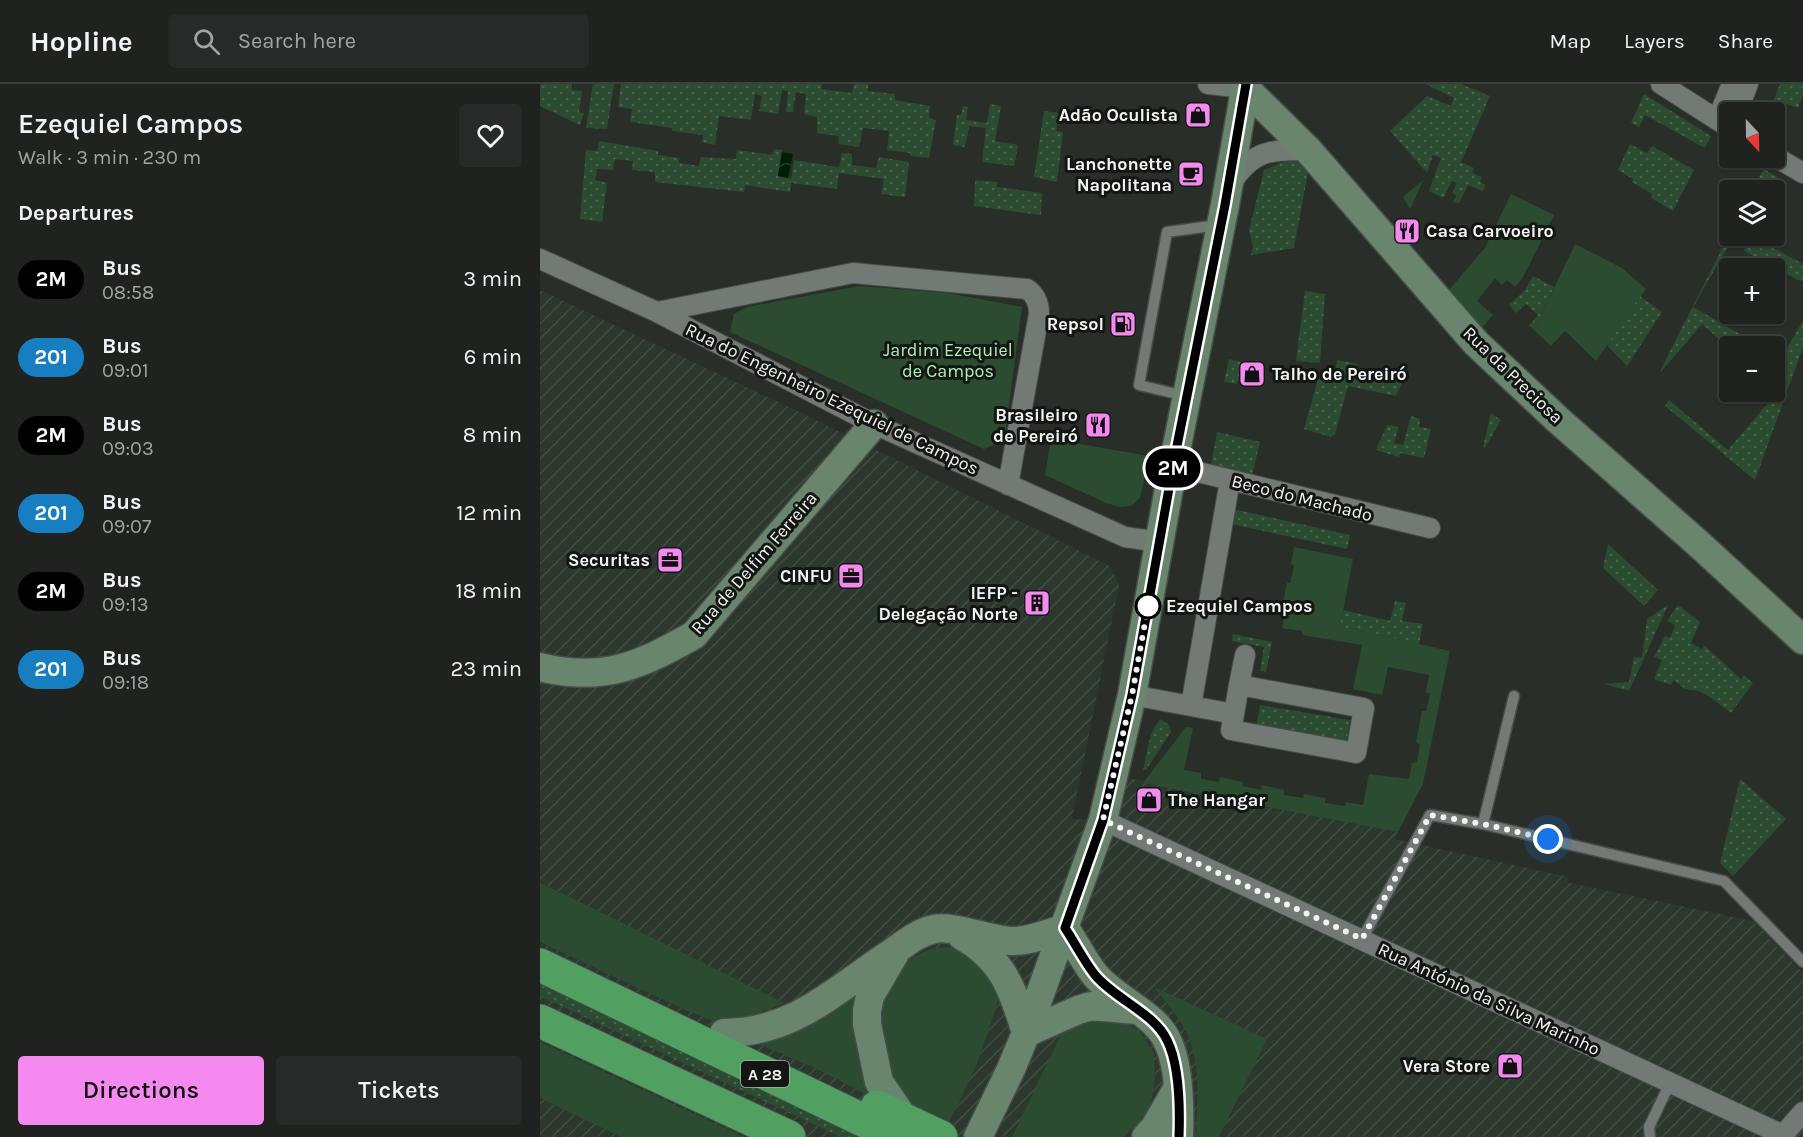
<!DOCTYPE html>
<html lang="en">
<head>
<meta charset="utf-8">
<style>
  body { margin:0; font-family:Karla,sans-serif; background:#272a28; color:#f1f3f6; height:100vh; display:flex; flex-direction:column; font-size:22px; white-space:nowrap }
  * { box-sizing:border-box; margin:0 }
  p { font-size:20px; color:#a1a4a4 }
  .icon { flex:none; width:33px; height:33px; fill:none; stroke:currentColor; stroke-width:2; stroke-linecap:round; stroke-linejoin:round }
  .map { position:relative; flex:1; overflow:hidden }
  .drawer { display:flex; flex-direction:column; background:#1f221f; width:540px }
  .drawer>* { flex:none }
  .badge { padding:0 12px; border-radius:20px; font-size:21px; line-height:39px }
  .needle { width:39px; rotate:158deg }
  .controls { position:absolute; left:1179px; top:18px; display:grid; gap:12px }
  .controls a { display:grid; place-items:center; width:66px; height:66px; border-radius:6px; background:#1f221f; box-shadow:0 2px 4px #0004,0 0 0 2px #3c3f3d; font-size:30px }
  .you { position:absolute; width:30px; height:30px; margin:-15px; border:4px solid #fff; border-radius:50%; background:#1a73e8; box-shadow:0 0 0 9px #1a73e833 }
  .map>.badge { position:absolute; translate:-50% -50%; box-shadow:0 0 0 3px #fff }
  h2 { padding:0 18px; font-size:22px; line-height:54px }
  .round { display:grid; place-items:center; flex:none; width:63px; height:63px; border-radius:6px; background:#272a28 }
  .overview { display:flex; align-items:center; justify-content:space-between; height:102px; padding:0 18px }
  h1 { font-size:28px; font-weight:600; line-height:45px }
  .button { display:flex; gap:12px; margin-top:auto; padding:12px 18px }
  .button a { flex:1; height:69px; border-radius:6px; background:#f489f0; color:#111; font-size:24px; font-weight:600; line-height:69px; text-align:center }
  .button a+a { background:#272a28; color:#f1f3f6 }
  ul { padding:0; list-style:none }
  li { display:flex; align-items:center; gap:18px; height:78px; padding:0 18px }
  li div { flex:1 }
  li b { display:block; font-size:22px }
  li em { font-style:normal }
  li .badge { min-width:66px; font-weight:700; text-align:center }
  header { display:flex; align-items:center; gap:36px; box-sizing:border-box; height:84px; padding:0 30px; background:#1f221f; border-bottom:2px solid #3c3f3d }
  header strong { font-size:28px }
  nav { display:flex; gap:33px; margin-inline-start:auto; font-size:21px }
  .search { width:420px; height:54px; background:#272a28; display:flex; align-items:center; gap:15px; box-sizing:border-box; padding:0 21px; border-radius:6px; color:#a1a4a4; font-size:22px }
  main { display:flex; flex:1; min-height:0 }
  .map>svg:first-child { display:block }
</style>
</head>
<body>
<header>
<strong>Hopline</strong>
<div class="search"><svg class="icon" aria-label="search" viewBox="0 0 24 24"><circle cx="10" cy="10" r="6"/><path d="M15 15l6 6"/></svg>Search here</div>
<nav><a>Map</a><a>Layers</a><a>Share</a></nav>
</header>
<main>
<section class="drawer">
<div class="overview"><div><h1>Ezequiel Campos</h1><p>Walk · 3 min · 230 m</p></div><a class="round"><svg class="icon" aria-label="heart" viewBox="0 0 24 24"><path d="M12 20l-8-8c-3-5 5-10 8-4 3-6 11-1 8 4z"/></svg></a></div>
<h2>Departures</h2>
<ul>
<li><span class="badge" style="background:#000;color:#fff">2M</span><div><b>Bus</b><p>08:58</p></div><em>3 min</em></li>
<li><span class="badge" style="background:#187ec2;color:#fff">201</span><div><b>Bus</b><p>09:01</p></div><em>6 min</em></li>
<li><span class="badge" style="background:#000;color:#fff">2M</span><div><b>Bus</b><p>09:03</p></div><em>8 min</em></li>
<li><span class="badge" style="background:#187ec2;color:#fff">201</span><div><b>Bus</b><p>09:07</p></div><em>12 min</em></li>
<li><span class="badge" style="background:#000;color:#fff">2M</span><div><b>Bus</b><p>09:13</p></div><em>18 min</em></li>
<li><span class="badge" style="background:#187ec2;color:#fff">201</span><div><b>Bus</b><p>09:18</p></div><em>23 min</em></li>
</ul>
<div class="button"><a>Directions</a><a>Tickets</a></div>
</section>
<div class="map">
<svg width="1263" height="1053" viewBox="0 0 1263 1053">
  <defs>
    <pattern id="industrial-furrows" width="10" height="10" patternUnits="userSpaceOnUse" patternTransform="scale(1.5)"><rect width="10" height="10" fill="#2c372e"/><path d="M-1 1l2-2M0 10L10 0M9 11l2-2" fill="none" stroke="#414b42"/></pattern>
    <pattern id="garden-dots" width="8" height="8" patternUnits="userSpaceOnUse" patternTransform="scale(1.5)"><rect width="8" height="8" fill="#2b4c31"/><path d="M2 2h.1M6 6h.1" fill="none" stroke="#4a664f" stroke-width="1.8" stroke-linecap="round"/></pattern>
    <pattern id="water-waves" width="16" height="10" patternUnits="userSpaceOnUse" patternTransform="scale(1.5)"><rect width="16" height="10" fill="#001d07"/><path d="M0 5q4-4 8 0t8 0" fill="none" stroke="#263e2c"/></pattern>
  </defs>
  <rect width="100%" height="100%" fill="#292e29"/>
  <path fill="url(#industrial-furrows)" d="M 0,206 L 262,329 L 570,482 L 579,501 L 532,735 L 563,736 L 574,691 L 858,748 L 855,755 L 1028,793 L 1026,798 L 1213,837 L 1263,889 L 1263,1053 L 0,1053 Z"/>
  <path fill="#2b4c31" d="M 884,95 L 870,125 L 863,113 Z
    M 971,110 L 1014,131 L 982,195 L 975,203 L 967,196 L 962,201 L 955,194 L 937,217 L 953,231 L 942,244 L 908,207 L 945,164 Z
    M 1035,160 L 1082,184 L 1106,205 L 1056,277 L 1025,247 L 1011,262 L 994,246 Z
    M 319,202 L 408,209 L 482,223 L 465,350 L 456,360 L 444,365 L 190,248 L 194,230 L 207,223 Z
    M 511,355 L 609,372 L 600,414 L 591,422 L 580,423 L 566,419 L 505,391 Z
    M 754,463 L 813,475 L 800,542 L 910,567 L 883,700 L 858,748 L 603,699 L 646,643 L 653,644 L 644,686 L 661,689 L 661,695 L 679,698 L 680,693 L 703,698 L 703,702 L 721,706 L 722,701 L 744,706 L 744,711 L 763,714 L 764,710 L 785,714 L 785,719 L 805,722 L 806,718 L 823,721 L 829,690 L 869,695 L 872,679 L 877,678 L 880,661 L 876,658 L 882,627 L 886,627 L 890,610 L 886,608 L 889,591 L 848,583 L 842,611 L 813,605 L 822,561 L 762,551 L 762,547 L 742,544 L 746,524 L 742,523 L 747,499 L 750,499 L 754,482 L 751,480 Z
    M 0,799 L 32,814 L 244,919 L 206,934 L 173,937 L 143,925 L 0,858 Z
    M 406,863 C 443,869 443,882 460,913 L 436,982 L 406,1045 L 367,1022 L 353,1001 L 337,924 L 357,887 L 374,873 L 390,865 Z
    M 321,901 L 323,989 L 329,1012 L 275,984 L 219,960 L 245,953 L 265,941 Z
    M 614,903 L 727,955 L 679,1053 L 655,1053 C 658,1018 662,976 644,944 C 636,929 624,916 614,903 Z
    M 564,934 L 584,938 L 601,949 L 614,969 L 615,996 L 611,1021 L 602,1039 L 580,1053 L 472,1053 L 523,946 L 541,937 Z
    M 0,958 L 204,1053 L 81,1053 L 0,1014 Z"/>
  <path fill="url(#garden-dots)" d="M 0,0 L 32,0 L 32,6 L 42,7 L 39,28 L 44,29 L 40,41 L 0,22 Z
    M 53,0 L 74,0 L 67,45 L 46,44 Z
    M 81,0 L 282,0 L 281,5 L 312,9 L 314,0 L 329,0 L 327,7 L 355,10 L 355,16 L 390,22 L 389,34 L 396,36 L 389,74 L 370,72 L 370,69 L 347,66 L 349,47 L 323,44 L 319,63 L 298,60 L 299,52 L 277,49 L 277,33 L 264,30 L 266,10 L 256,8 L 253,28 L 246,28 L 248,7 L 242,6 L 238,30 L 219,27 L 222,12 L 215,10 L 211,36 L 179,32 L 175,61 L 162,58 L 163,51 L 132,47 L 132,44 L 90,38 L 92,25 L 78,23 Z
    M 886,0 L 921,0 L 950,12 L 921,78 L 934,84 L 932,89 L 942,93 L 940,98 L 945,101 L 943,107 L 928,101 L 919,119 L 913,118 L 917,111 L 912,109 L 917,99 L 912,97 L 903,114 L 889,107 L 901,74 L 893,71 L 887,89 L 850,47 L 887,12 L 911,22 L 914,14 Z
    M 1240,0 L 1263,0 L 1263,10 L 1258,24 L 1234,16 Z
    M 1104,10 L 1171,52 L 1165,64 L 1105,31 L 1099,43 L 1091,39 Z
    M 450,20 L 461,22 L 455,57 L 478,61 L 474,82 L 442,78 L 446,44 L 429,42 L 425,63 L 413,61 L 417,31 L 421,31 L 423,22 L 428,23 L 426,36 L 447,39 Z
    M 504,27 L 519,29 L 516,47 L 523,48 L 517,98 L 494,93 Z
    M 59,57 L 118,67 L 118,71 L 139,74 L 139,79 L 159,82 L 161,73 L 196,75 L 197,66 L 232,71 L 234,65 L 242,66 L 238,92 L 251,95 L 254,76 L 299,83 L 302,69 L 312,70 L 312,81 L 336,84 L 339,73 L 369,78 L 365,113 L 341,110 L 344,95 L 299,89 L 297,105 L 251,99 L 250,108 L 205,101 L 204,108 L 115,98 L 115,88 L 92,86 L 93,77 L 75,75 L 73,86 L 57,85 L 55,96 L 67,99 L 62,138 L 40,135 L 46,66 L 57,67 Z
    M 1090,60 L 1107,69 L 1112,62 L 1154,86 L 1133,127 L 1111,114 L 1112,110 L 1092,98 L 1093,95 L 1078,86 Z
    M 753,74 L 763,76 L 769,83 L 754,164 L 711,171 L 713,162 L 709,146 L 724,86 Z
    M 1224,85 L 1247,99 L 1244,108 L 1219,93 Z
    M 435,96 L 457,98 L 457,103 L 502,109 L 501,131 L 434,122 Z
    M 1189,151 L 1211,152 L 1263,180 L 1263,197 L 1258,196 L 1204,167 L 1205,164 L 1191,157 L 1153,223 L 1221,262 L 1190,262 L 1189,264 L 1162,240 L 1121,288 L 1120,287 Z
    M 993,192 L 1014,203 L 994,246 L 989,242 L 998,231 L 986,220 L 976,229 L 969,221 L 985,206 Z
    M 765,207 L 785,210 L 780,279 L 756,277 Z
    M 1100,212 L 1122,228 L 1087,282 L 1067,261 Z
    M 1263,237 L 1263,263 L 1215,396 L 1125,322 L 1129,316 L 1188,366 L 1244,300 L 1235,291 L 1235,270 L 1241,274 Z
    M 689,275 L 702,278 L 697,300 L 684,298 Z
    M 797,276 L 817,280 L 816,288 L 863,296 L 856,312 L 808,302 L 795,350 L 791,353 L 764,345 L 778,295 L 790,297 L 791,289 L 795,289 Z
    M 951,329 L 961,336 L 945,364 L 943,363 Z
    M 871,332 L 880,335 L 879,343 L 891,345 L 884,374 L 860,369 L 859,373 L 836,366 L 847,341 L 859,343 L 854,359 L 863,361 Z
    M 677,348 L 720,358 L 711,396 L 670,387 Z
    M 693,425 L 810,451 L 807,465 L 691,440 Z
    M 1068,460 L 1118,506 L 1104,522 L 1063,484 Z
    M 855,517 L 866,519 L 862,537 L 883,540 L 879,560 L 800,542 L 803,526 L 850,537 Z
    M 1128,521 L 1089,607 L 1064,600 L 1089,598 L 1094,573 L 1102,574 L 1107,535 Z
    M 1138,521 L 1160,538 L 1151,559 L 1162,565 L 1164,561 L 1201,595 L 1204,591 L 1213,599 L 1191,629 L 1170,613 L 1159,607 L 1145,605 L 1134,596 L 1131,601 L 1114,595 L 1122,576 L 1114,573 L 1125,552 L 1130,554 L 1135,541 L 1127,537 Z
    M 693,550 L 732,558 L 726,588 L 720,587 L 724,563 L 692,557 Z
    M 720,621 L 810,636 L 806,660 L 716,645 Z
    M 621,635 L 629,641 L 631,648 L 606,686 L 603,686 C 607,671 609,645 621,635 Z
    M 1200,695 L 1246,735 L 1193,792 L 1180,779 Z
    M 0,897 L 328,1053 L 301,1053 L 0,912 Z"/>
  <path fill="url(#water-waves)" d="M 242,68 L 253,70 L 248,94 L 238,92 Z"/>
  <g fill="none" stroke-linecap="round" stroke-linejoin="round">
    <defs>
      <path id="lane" d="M 645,312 L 599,301 L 627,148 L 678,141
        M 974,612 L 943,740 L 1184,797 L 1263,878
        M 822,855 L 890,731 L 943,740
        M 1110,1053 L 1109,1043 L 1130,999"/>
      <path id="street" d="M 668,0 L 705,4
        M 1121,0 L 1190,44
        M 1197,28 L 1208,0
        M 1177,36 L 1192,0
        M 1234,72 L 1263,89
        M 691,100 C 711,67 731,65 768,66
        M 0,175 L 117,228 L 334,340 L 585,453 L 619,458
        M 117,228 L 313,189 L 487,205 C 496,211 499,219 499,230 L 468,401
        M 633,382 L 890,444
        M 699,601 L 705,571
        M 592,611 L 694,630 L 691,646 L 816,669 L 824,624 L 699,601 L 694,630
        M 651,622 L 690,396
        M 563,736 L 1243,1051 L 1263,1028"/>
      <path id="secondary" d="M 705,4 L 768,66 L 936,259 L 1017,335 L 1161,462 L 1263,556
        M 0,583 C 63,599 101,581 154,551 L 334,340
        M 525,844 C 535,859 544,877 555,891 C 575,915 614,929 627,956 C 640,982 640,1025 639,1053
        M 422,852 C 463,875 473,906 486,949
        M 354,871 L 330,912 L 327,927 L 327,940 L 339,998 L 365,1036
        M 184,949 C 252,949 293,908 347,872 C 362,862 376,849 394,845 C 414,841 449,856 471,857 C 488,858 509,849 525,844
        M 486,949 L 538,926 L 551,922 L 596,926
        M 438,1053 L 471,985 L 486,949 L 563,736 L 592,611 L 633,382 L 685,121 L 706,0
        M 606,1053 L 615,1043 L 637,1005"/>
      <path id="highway" d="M 0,881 L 358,1053
        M 0,937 L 249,1053
        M 337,1023 L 401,1053"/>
    </defs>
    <use href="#lane" stroke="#474c48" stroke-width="13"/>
    <use href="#street" stroke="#474c48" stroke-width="22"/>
    <use href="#secondary" stroke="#474c48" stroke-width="31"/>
    <use href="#highway" stroke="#474c48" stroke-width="35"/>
    <use href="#lane" stroke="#737974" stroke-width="10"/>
    <use href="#street" stroke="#737974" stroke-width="20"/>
    <use href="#secondary" stroke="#69856e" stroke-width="28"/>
    <use href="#highway" stroke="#51a061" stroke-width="33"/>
  </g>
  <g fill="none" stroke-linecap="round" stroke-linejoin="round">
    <defs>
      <path id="line" d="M 639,1053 C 640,1025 640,982 627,956 C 614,929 575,915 555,891 C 544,877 535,859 525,844 L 563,736 L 592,611 L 633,382 L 685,121 L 706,0"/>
    </defs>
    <use href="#line" stroke="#fff" stroke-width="14"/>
    <use href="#line" stroke="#000" stroke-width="9"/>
    <path stroke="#f1f5f2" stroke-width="6" stroke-dasharray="0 10.8" d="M 608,522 L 592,611 L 563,736 L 822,855 L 890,731 L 943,740 L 1008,755"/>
  </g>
  <defs>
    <symbol id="shop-square" viewBox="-11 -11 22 22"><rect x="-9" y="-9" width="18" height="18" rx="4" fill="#f489f0" stroke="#131613"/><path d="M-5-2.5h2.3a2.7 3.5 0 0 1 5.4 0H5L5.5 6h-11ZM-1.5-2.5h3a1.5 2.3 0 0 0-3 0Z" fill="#111"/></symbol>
    <symbol id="cafe-square" viewBox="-11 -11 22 22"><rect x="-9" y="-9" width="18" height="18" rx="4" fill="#f489f0" stroke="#131613"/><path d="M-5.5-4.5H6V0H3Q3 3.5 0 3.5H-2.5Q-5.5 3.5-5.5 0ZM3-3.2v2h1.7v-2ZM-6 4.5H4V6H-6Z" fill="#111"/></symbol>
    <symbol id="restaurant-square" viewBox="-11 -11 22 22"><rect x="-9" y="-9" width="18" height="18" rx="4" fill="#f489f0" stroke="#131613"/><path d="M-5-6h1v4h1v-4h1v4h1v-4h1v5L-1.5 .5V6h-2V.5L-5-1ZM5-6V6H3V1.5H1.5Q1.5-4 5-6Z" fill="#111"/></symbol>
    <symbol id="fuel-square" viewBox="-11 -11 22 22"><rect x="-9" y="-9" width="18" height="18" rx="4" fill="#f489f0" stroke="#131613"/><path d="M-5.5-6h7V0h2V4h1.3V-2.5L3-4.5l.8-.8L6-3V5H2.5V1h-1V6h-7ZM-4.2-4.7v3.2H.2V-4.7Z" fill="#111"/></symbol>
    <symbol id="office-square" viewBox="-11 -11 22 22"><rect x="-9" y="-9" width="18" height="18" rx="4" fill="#f489f0" stroke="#131613"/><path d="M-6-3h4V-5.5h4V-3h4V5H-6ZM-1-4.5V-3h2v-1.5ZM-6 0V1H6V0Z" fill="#111"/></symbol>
    <symbol id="building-square" viewBox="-11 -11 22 22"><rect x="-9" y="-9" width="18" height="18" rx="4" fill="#f489f0" stroke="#131613"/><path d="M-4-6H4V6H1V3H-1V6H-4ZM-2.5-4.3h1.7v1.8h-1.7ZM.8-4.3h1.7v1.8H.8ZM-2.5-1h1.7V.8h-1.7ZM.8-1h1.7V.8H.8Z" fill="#111"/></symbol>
  </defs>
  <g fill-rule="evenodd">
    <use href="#shop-square" x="643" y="16" width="30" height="30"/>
    <use href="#cafe-square" x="636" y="75" width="30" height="30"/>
    <use href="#restaurant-square" x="852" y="132" width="30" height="30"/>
    <use href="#fuel-square" x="568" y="225" width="30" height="30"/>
    <use href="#shop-square" x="697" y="275" width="30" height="30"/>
    <use href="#restaurant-square" x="543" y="326" width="30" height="30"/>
    <use href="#office-square" x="115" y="461" width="30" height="30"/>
    <use href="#office-square" x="296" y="477" width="30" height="30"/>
    <use href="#building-square" x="482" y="504" width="30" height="30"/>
    <use href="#shop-square" x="594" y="701" width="30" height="30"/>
    <use href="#shop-square" x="955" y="967" width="30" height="30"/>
  </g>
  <circle fill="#fff" stroke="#000" stroke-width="3" cx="608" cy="522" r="12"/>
  <g text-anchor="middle" stroke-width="6" stroke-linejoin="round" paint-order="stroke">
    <rect fill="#131613" stroke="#aeb2af" stroke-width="1.5" x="201" y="977" width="48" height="26" rx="4.5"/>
    <g font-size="16" font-weight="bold" fill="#f1f5f2">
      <text x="225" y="996">A 28</text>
    </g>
    <g font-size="18" font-weight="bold" fill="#f1f5f2" stroke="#131613" text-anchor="end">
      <text x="638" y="37">Adão Oculista</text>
      <text x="632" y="86">Lanchonette<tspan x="632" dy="21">Napolitana</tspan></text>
      <text x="886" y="153" text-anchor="start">Casa Carvoeiro</text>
      <text x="564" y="246">Repsol</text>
      <text x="732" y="296" text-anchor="start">Talho de Pereiró</text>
      <text x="538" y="337">Brasileiro<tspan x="538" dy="21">de Pereiró</tspan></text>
      <text x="110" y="482">Securitas</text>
      <text x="292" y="498">CINFU</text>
      <text x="478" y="515">IEFP -<tspan x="478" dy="21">Delegação Norte</tspan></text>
      <text x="628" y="722" text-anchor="start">The Hangar</text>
      <text x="950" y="988">Vera Store</text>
    </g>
    <g font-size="18" fill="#adefb7" stroke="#131613">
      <text x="408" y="272">Jardim Ezequiel<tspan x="408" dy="21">de Campos</tspan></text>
    </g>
    <g font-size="18" fill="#f1f5f2" stroke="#131613">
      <text transform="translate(973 291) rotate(44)" y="6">Rua da Preciosa</text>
      <text transform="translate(292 315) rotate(26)" y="6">Rua do Engenheiro Ezequiel de Campos</text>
      <text transform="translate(762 414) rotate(14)" y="6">Beco do Machado</text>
      <text transform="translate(214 479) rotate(-49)" y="6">Rua de Delfim Ferreira</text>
      <text transform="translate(949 915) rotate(25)" y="6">Rua António da Silva Marinho</text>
    </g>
    <g font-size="18" font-weight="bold" fill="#f1f5f2" stroke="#131613" text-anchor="start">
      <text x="626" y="528">Ezequiel Campos</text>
    </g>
  </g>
</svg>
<div class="controls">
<a><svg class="needle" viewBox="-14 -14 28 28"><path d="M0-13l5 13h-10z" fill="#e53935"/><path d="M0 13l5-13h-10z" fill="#a1a4a4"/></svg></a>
<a><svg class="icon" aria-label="layers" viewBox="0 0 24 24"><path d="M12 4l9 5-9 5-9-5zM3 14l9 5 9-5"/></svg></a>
<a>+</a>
<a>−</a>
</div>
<div class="you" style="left:1008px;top:755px"></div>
<b class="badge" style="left:633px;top:384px;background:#000;color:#fff">2M</b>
</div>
</main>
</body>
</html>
